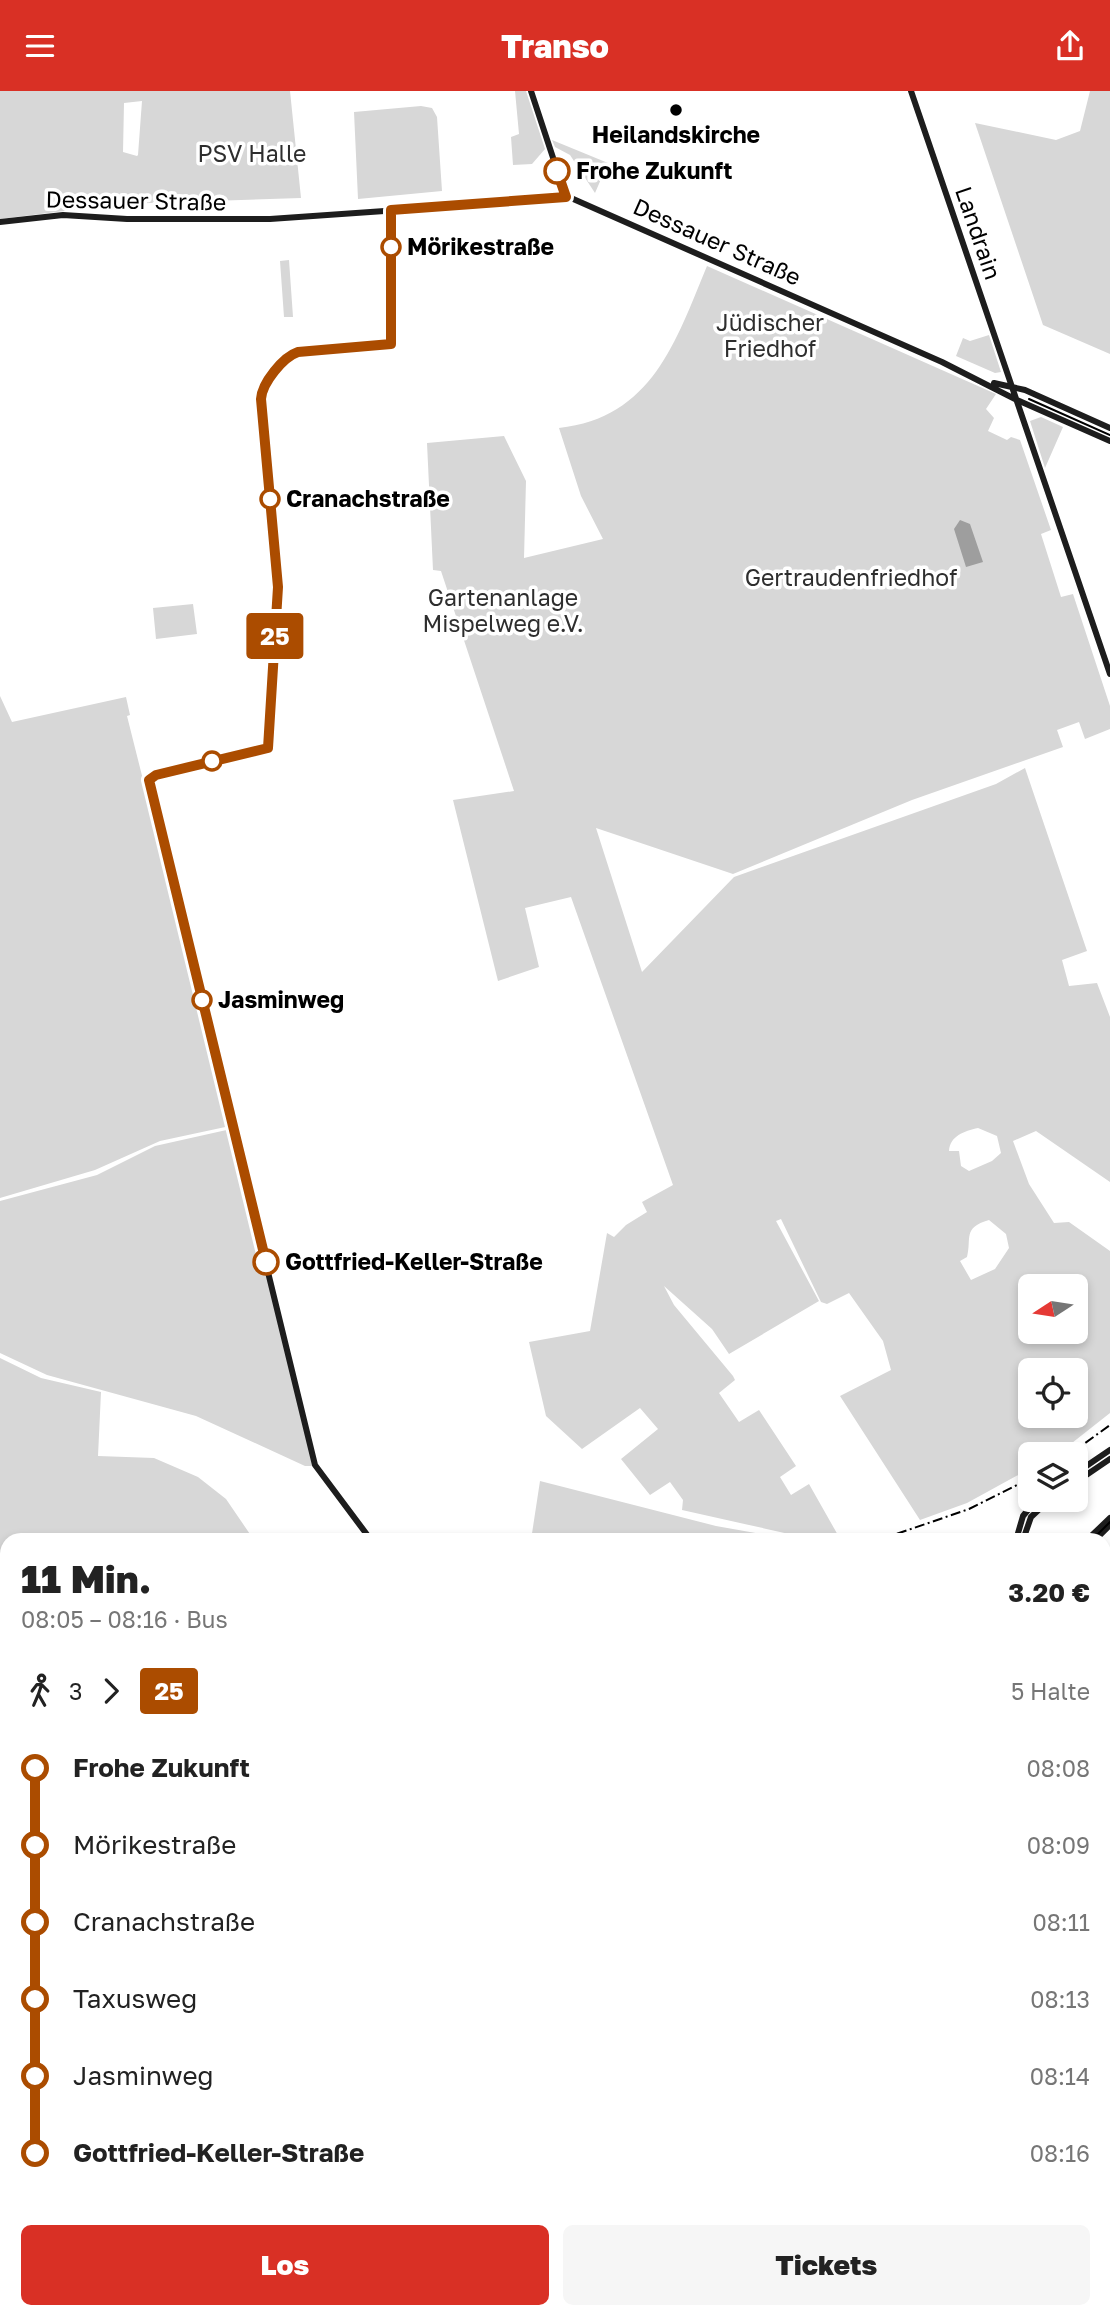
<!DOCTYPE html>
<html lang="de">
<head>
<meta charset="utf-8">
<style>
  body { margin:0; font-family:"Golos Text",sans-serif; background:#f6f6f6; color:#222; height:100vh; display:flex; flex-direction:column; font-size:26px; white-space:nowrap }
  * { box-sizing:border-box; margin:0 }
  p { font-size:23px; color:#767676 }
  .icon { flex:none; width:38px; height:38px; fill:none; stroke:currentColor; stroke-width:2; stroke-linecap:round; stroke-linejoin:round }
  .map { position:relative; flex:1; overflow:hidden }
  .side { position:absolute; left:0px; top:1442px; width:1111px; height:786px; display:flex; flex-direction:column; background:#fff; border-radius:21px 21px 0 0; box-shadow:0 4px 10px #0003 }
  .side>* { flex:none }
  .badge { padding:0 14px; border-radius:5px; font-size:24px; line-height:46px }
  .needle { width:46px; rotate:258deg }
  .tools { position:absolute; left:1018px; top:1183px; display:grid; gap:14px }
  .tools a { display:grid; place-items:center; width:70px; height:70px; border-radius:10px; background:#fff; box-shadow:0 4px 10px #0003; font-size:35px }
  .map>.badge { position:absolute; translate:-50% -50%; box-shadow:0 0 0 4px #fff }
  .legs { display:flex; align-items:center; gap:10px; height:77px; padding:0 21px; font-size:23px }
  .legs p { margin-inline-start:auto }
  .headline { display:flex; align-items:center; justify-content:space-between; height:119px; padding:0 21px }
  h1 { font-size:38px; font-weight:800; line-height:52px }
  .button { display:flex; gap:14px; margin-top:auto; padding:14px 21px }
  .button a { flex:1; height:80px; border-radius:10px; background:#d93025; color:#fff; font-size:28px; font-weight:800; line-height:80px; text-align:center }
  .button a+a { background:#f6f6f6; color:#222 }
  ul { padding:0 21px; list-style:none }
  li { display:flex; align-items:center; gap:24px; height:77px; font-size:26px }
  li i { display:grid; place-items:center; width:10px; height:100%; margin:0 9px; background:currentColor }
  li i::after { content:''; width:18px; height:18px; margin:-9px; border:5px solid; border-radius:50%; background:#fff }
  li p { margin-inline-start:auto }
  li:first-child i { background:linear-gradient(#0000 50%,currentColor 0) }
  li:last-child i { background:linear-gradient(currentColor 50%,#0000 0) }
  header { display:flex; justify-content:space-between; align-items:center; height:91px; padding:0 21px; background:#d93025; color:#fff; font-size:32px; font-weight:800 }
  .map>svg:first-child { display:block }
</style>
</head>
<body>
<header><svg class="icon" aria-label="menu" viewBox="0 0 24 24"><path d="M4 6h16M4 12h16M4 18h16"/></svg>Transo<svg class="icon" aria-label="share" viewBox="0 0 24 24"><path d="M12 15V3M7 8l5-5 5 5M5 13v7h14v-7"/></svg></header>
<div class="map">
<svg width="1110" height="2227" viewBox="0 0 1110 2227">
  <rect width="100%" height="100%" fill="#fff"/>
  <path fill="#d7d7d7" fill-rule="evenodd" d="M 0,0 L 290,0 L 301,107 L 121,113 L 0,128 ZM 142,10 L 138,64 L 137,65 L 123,61 L 124,12 Z
    M 515,0 L 526,0 L 545,58 L 532,73 L 513,74 L 511,46 L 519,43 Z
    M 1090,0 L 1110,0 L 1110,263 L 1043,234 L 975,32 L 1056,49 L 1080,40 Z
    M 421,15 L 432,17 L 437,26 L 442,100 L 358,108 L 354,21 Z
    M 552,49 L 608,72 L 595,102 L 570,64 L 555,56 Z
    M 289,169 L 293,226 L 284,226 L 280,170 Z
    M 707,175 L 996,303 L 986,318 L 994,327 L 988,340 L 1007,349 L 1011,346 L 1020,349 L 1051,439 L 1041,443 L 1061,506 L 1073,503 L 1110,615 L 1110,638 L 1085,648 L 1079,631 L 1057,639 L 1063,656 L 912,709 L 733,783 L 596,737 L 642,881 L 734,786 L 996,693 L 1025,677 L 1087,860 L 1062,869 L 1069,895 L 1097,892 L 1110,926 L 1110,1091 L 1036,1040 L 1013,1050 L 1029,1093 L 1054,1132 L 1069,1131 L 1110,1160 L 1110,1322 L 1058,1363 L 1031,1363 L 1031,1377 L 967,1412 L 920,1429 L 840,1305 L 891,1279 L 883,1250 L 849,1202 L 827,1213 L 821,1211 L 781,1128 L 776,1130 L 819,1210 L 729,1263 L 712,1238 L 664,1195 L 674,1214 L 733,1285 L 735,1289 L 719,1302 L 739,1331 L 759,1319 L 796,1375 L 780,1386 L 791,1404 L 809,1393 L 839,1446 L 816,1449 L 682,1419 L 683,1409 L 670,1391 L 650,1404 L 621,1368 L 658,1338 L 640,1317 L 582,1358 L 546,1325 L 529,1251 L 590,1240 L 607,1142 L 614,1146 L 626,1134 L 647,1121 L 642,1111 L 673,1094 L 571,806 L 525,817 L 539,876 L 498,890 L 453,709 L 514,700 L 441,480 L 433,479 L 427,352 L 504,345 L 526,390 L 524,467 L 603,448 L 581,405 L 559,337 C 652,327 676,250 707,175 ZM 978,1037 L 997,1045 L 1001,1062 L 992,1070 L 969,1080 L 961,1075 L 959,1060 L 949,1060 C 950,1045 964,1040 978,1037 ZM 989,1129 L 1006,1143 L 1009,1157 L 995,1178 L 971,1189 L 960,1170 L 967,1166 C 972,1147 962,1137 989,1129 ZM 1031,1195 L 1076,1195 L 1076,1241 L 1031,1241 ZM 1031,1279 L 1076,1279 L 1076,1325 L 1031,1325 Z
    M 989,244 L 1001,281 L 995,282 L 956,265 L 963,247 L 970,250 Z
    M 1041,326 L 1063,336 L 1045,377 L 1030,330 Z
    M 193,513 L 197,543 L 156,548 L 153,517 Z
    M 0,605 L 12,631 L 126,606 L 130,624 L 127,625 L 230,1035 L 160,1050 L 95,1079 L 0,1107 Z
    M 231,1038 L 313,1375 L 305,1375 L 196,1325 L 47,1284 L 0,1262 L 0,1110 L 97,1084 L 155,1055 Z
    M 0,1267 L 41,1287 L 101,1301 L 98,1365 L 154,1367 L 198,1386 L 226,1408 L 254,1449 L 7,1449 L 7,1546 L 0,1531 Z
    M 540,1390 L 716,1435 L 796,1449 L 531,1449 Z
    M 1104,1522 L 1110,1527 L 1110,1714 L 1104,1712 Z
    M 0,1538 L 7,1553 L 5,1699 L 0,1695 Z
    M 1104,1770 L 1110,1781 L 1110,1930 L 1104,1940 Z
    M 488,2221 L 695,2221 L 693,2227 L 479,2227 Z
    M 847,2221 L 1038,2221 L 1036,2227 L 838,2227 Z"/>
  <path fill="#9e9e9e" d="M 960,429 L 970,433 L 983,471 L 966,476 L 954,438 Z
    M 658,2221 L 751,2221 L 750,2227 L 648,2227 Z"/>
  <g fill="none" stroke-linecap="round" stroke-linejoin="round">
    <path stroke="#9e9e9e" stroke-width="5" d="M 389,2227 L 401,2221"/>
    <path stroke="#1d1d1d" stroke-width="6" d="M 531,0 L 566,106
      M 911,0 L 1110,583
      M 0,131 L 63,124 L 127,128 L 270,128 L 571,107 L 942,271 L 1017,309 L 1110,350
      M 994,292 L 1025,299 L 1110,337
      M 1076,1382 L 1110,1359
      M 1076,1391 L 1110,1368
      M 371,1449 L 315,1374 L 149,693 L 151,686 L 156,684 L 267,657 L 278,496 L 261,303 L 291,263 L 391,253 L 391,119
      M 1016,1449 L 1023,1425 L 1036,1409
      M 1023,1449 L 1031,1426 L 1049,1409
      M 1087,1449 L 1110,1427
      M 1095,1449 L 1110,1434
      M 1104,1732 L 1110,1733
      M 0,2166 L 7,2164
      M 126,2227 L 133,2221"/>
    <path stroke="#000" stroke-width="2" d="M 1029,308 L 1110,344
      M 1092,1449 L 1110,1431
      M 1104,1729 L 1110,1730"/>
    <path stroke="#000" stroke-width="2" stroke-dasharray="10 3.5 2 3.5" stroke-linecap="butt" d="M 1070,1363 L 1110,1334
      M 879,1449 L 969,1418 L 1031,1387
      M 0,1808 L 7,1805"/>
  </g>
  <g fill="none" stroke-linecap="round" stroke-linejoin="round">
    <defs>
      <path id="line-1" d="M 266,1171 L 149,689 L 156,684 L 268,657 L 278,496 L 261,308 C 262,292 283,266 298,261 L 391,253 L 391,119 L 566,106 L 557,80"/>
    </defs>
    <use href="#line-1" stroke="#fff" stroke-width="16"/>
    <use href="#line-1" stroke="#ab4c00" stroke-width="10"/>
  </g>
  <circle fill="#000" stroke="#fff" stroke-width="2.5" cx="676" cy="19" r="7"/>
  <g fill="#fff" stroke="#ab4c00" stroke-width="3.5">
    <circle cx="557" cy="80" r="12"/>
    <circle cx="391" cy="156" r="9"/>
    <circle cx="270" cy="408" r="9"/>
    <circle cx="212" cy="670" r="9"/>
    <circle cx="202" cy="909" r="9"/>
    <circle cx="266" cy="1171" r="12"/>
  </g>
  <g text-anchor="middle" stroke-width="7" stroke-linejoin="round" paint-order="stroke">
    <g font-size="23" font-weight="bold" fill="#000" stroke="#fff">
      <text x="676" y="52">Heilandskirche</text>
    </g>
    <g font-size="23" fill="#2e2e2e" stroke="#fff">
      <text x="252" y="71">PSV Halle</text>
      <text x="770" y="240">Jüdischer<tspan x="770" dy="26">Friedhof</tspan></text>
      <text x="851" y="495">Gertraudenfriedhof</text>
      <text x="503" y="515">Gartenanlage<tspan x="503" dy="26">Mispelweg e.V.</tspan></text>
    </g>
    <g font-size="23" font-weight="bold" fill="#000" stroke="#fff" text-anchor="start">
      <text x="576" y="88">Frohe Zukunft</text>
      <text x="407" y="164">Mörikestraße</text>
      <text x="286" y="416">Cranachstraße</text>
      <text x="218" y="917">Jasminweg</text>
      <text x="285" y="1179">Gottfried-Keller-Straße</text>
    </g>
    <g font-size="23" fill="#000" stroke="#fff">
      <text transform="translate(136 110) rotate(1)" y="8">Dessauer Straße</text>
      <text transform="translate(978 142) rotate(71)" y="8">Landrain</text>
      <text transform="translate(717 151) rotate(24)" y="8">Dessauer Straße</text>
    </g>
  </g>
</svg>
<div class="tools">
<a><svg class="needle" viewBox="-14 -14 28 28"><path d="M0-13l5 13h-10z" fill="#e53935"/><path d="M0 13l5-13h-10z" fill="#767676"/></svg></a>
<a><svg class="icon" aria-label="locate" viewBox="0 0 24 24"><circle cx="12" cy="12" r="6"/><path d="M12 2v4M12 18v4M2 12h4M18 12h4"/></svg></a>
<a><svg class="icon" aria-label="layers" viewBox="0 0 24 24"><path d="M12 4l9 5-9 5-9-5zM3 14l9 5 9-5"/></svg></a>
</div>
<b class="badge" style="left:275px;top:545px;background:#ab4c00;color:#fff">25</b>
<section class="side">
<div class="headline"><div><h1>11 Min.</h1><p>08:05 – 08:16 · Bus</p></div><b>3.20 €</b></div>
<div class="legs"><svg class="icon" aria-label="walk" viewBox="0 0 24 24"><circle cx="13" cy="4" r="2"/><path d="M13 8l-2 6 4 7M11 14l-3 7M7 12l3-4h3l4 4"/></svg>3<svg class="icon" aria-label="forward" viewBox="0 0 24 24"><path d="M9 5l7 7-7 7"/></svg><b class="badge" style="background:#ab4c00;color:#fff">25</b><p>5 Halte</p></div>
<ul>
<li><i style="color:#ab4c00"></i><b>Frohe Zukunft</b><p>08:08</p></li>
<li><i style="color:#ab4c00"></i><span>Mörikestraße</span><p>08:09</p></li>
<li><i style="color:#ab4c00"></i><span>Cranachstraße</span><p>08:11</p></li>
<li><i style="color:#ab4c00"></i><span>Taxusweg</span><p>08:13</p></li>
<li><i style="color:#ab4c00"></i><span>Jasminweg</span><p>08:14</p></li>
<li><i style="color:#ab4c00"></i><b>Gottfried-Keller-Straße</b><p>08:16</p></li>
</ul>
<div class="button"><a>Los</a><a>Tickets</a></div>
</section>
</div>
</body>
</html>
